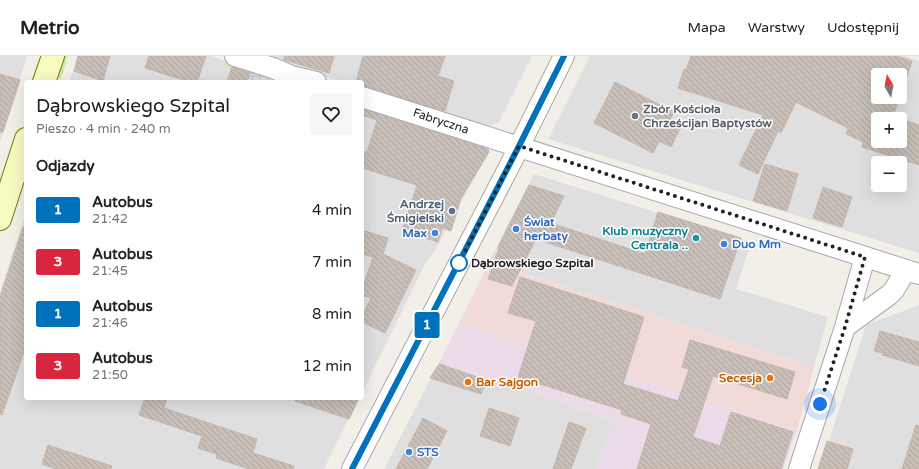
<!DOCTYPE html>
<html lang="pl">
<head>
<meta charset="utf-8">
<style>
  body { margin:0; font-family:"Varela Round",sans-serif; background:#f6f6f6; color:#222; height:100vh; display:flex; flex-direction:column; font-size:15px; white-space:nowrap }
  * { box-sizing:border-box; margin:0 }
  p { font-size:13px; color:#767676 }
  .icon { flex:none; width:22px; height:22px; fill:none; stroke:currentColor; stroke-width:2; stroke-linecap:round; stroke-linejoin:round }
  .map { position:relative; flex:1; overflow:hidden }
  .details { position:absolute; left:24px; top:24px; width:340px; height:320px; display:flex; flex-direction:column; background:#fff; border-radius:4px; box-shadow:0 4px 16px #0002 }
  .details>* { flex:none }
  .badge { padding:0 8px; border-radius:3px; font-size:14px; line-height:26px }
  .needle { width:26px; rotate:350deg }
  .buttons { position:absolute; left:871px; top:12px; display:grid; gap:8px }
  .buttons a { display:grid; place-items:center; width:36px; height:36px; border-radius:4px; background:#fff; box-shadow:0 4px 16px #0002; font-size:20px }
  .you { position:absolute; width:20px; height:20px; margin:-10px; border:3px solid #fff; border-radius:50%; background:#1a73e8; box-shadow:0 0 0 6px #1a73e833 }
  .map>.badge { position:absolute; translate:-50% -50%; box-shadow:0 0 0 2px #fff }
  h2 { padding:0 12px; font-size:15px; line-height:36px }
  .round { display:grid; place-items:center; flex:none; width:42px; height:42px; border-radius:4px; background:#f6f6f6 }
  .summary { display:flex; align-items:center; justify-content:space-between; height:68px; padding:0 12px }
  h1 { font-size:19px; font-weight:600; line-height:30px }
  ul { padding:0; list-style:none }
  li { display:flex; align-items:center; gap:12px; height:52px; padding:0 12px }
  li div { flex:1 }
  li b { display:block; font-size:15px }
  li em { font-style:normal }
  li .badge { min-width:44px; font-weight:700; text-align:center }
  header { display:flex; align-items:center; gap:24px; box-sizing:border-box; height:56px; padding:0 20px; background:#fff; border-bottom:1px solid #e0e0e0 }
  header strong { font-size:19px }
  nav { display:flex; gap:22px; margin-inline-start:auto; font-size:14px }
  .map>svg:first-child { display:block }
</style>
</head>
<body>
<header>
<strong>Metrio</strong>
<nav><a>Mapa</a><a>Warstwy</a><a>Udostępnij</a></nav>
</header>
<div class="map">
<svg width="919" height="413" viewBox="0 0 919 413">
  <defs>
    <pattern id="grass-tufts" width="24" height="20" patternUnits="userSpaceOnUse"><rect width="24" height="20" fill="#cdebb0"/><path d="M3 7l-1-3M5 7V3M7 7l1-3M15 17l-1-3M17 17v-4M19 17l1-3" fill="none" stroke="#b0c997"/></pattern>
    <pattern id="plaza-grid" width="8" height="8" patternUnits="userSpaceOnUse"><rect width="8" height="8" fill="#dddde8"/><path d="M0 4h8M4 0v8" fill="none" stroke="#bdbdc7"/></pattern>
    <pattern id="building-back-hatch" width="6" height="6" patternUnits="userSpaceOnUse"><rect width="6" height="6" fill="#c7bfb8"/><path d="M-1 5l2 2M0 0l6 6M5-1l2 2" fill="none" stroke="#aba49e"/></pattern>
  </defs>
  <rect width="100%" height="100%" fill="#f2efe9"/>
  <path fill="#e0dfdf" fill-rule="evenodd" d="M 0,0 L 27,0 L 0,86 Z
    M 78,0 L 210,0 L 290,26 L 69,26 Z
    M 261,0 L 532,0 L 499,66 L 487,71 L 362,32 L 362,26 L 343,26 Z
    M 590,0 L 905,0 L 919,5 L 919,197 L 548,83 ZM 878,19 L 900,19 L 900,41 L 878,41 ZM 878,63 L 900,63 L 900,85 L 878,85 ZM 878,107 L 900,107 L 900,129 L 878,129 Z
    M 362,49 L 487,89 L 489,96 L 434,196 L 426,206 L 362,337 Z
    M 534,118 L 751,186 L 736,233 L 828,261 L 814,311 L 489,206 Z
    M 26,157 L 26,342 L 359,342 L 324,413 L 0,413 L 0,236 Z
    M 919,249 L 919,413 L 820,413 L 866,269 Z
    M 440,305 L 614,365 L 595,413 L 384,413 Z"/>
  <path fill="#f2dad9" d="M 489,206 L 814,311 L 797,374 L 459,267 Z"/>
  <path fill="#ebdbe8" d="M 459,267 L 797,374 L 783,413 L 595,413 L 614,365 L 440,305 Z"/>
  <path fill="url(#grass-tufts)" d="M 63,0 L 68,0 L 61,23 L 56,21 Z
    M 226,5 L 260,16 L 249,18 L 224,10 Z"/>
  <path fill="url(#plaza-grid)" d="M 251,13 L 281,26 L 247,26 Z"/>
  <path fill="url(#building-back-hatch)" stroke="#c4b6ab" fill-rule="evenodd" d="M 78,0 L 110,0 L 103,25 L 74,15 Z
    M 149,0 L 206,0 L 197,26 L 190,26 L 145,12 Z
    M 284,0 L 334,0 L 329,17 L 284,4 Z
    M 363,0 L 445,0 L 438,20 L 454,25 L 445,55 L 362,30 L 362,26 L 356,26 Z
    M 691,0 L 897,0 L 912,5 L 900,40 L 900,19 L 878,19 L 878,41 L 900,41 L 893,60 L 919,69 L 919,109 L 862,91 L 863,86 L 846,78 L 848,72 L 796,46 L 781,77 L 778,75 L 758,118 L 739,109 L 763,59 L 678,32 L 684,13 L 686,14 ZM 878,63 L 900,63 L 900,85 L 878,85 Z
    M 232,11 L 250,17 L 247,26 L 227,26 Z
    M 0,18 L 20,24 L 3,76 L 0,76 Z
    M 615,26 L 674,56 L 670,64 L 681,70 L 671,91 L 659,85 L 653,97 L 594,67 Z
    M 362,53 L 488,93 L 489,96 L 461,142 L 451,175 L 442,172 L 438,186 L 402,175 L 417,129 L 362,112 L 362,95 L 367,96 L 377,64 L 362,59 Z
    M 765,108 L 798,118 L 787,155 L 753,145 Z
    M 529,129 L 564,140 L 551,167 L 645,198 L 658,156 L 741,182 L 720,243 L 536,183 L 512,230 L 488,223 L 499,192 L 498,191 Z
    M 823,131 L 852,141 L 842,171 L 813,162 Z
    M 23,171 L 26,172 L 26,290 L 2,359 L 0,358 L 0,241 Z
    M 362,174 L 388,182 L 383,198 L 416,214 L 385,277 L 362,266 L 362,260 L 371,242 L 362,239 L 362,234 L 373,201 L 362,198 Z
    M 520,221 L 644,261 L 623,328 L 678,345 L 689,313 L 682,311 L 690,284 L 795,316 L 787,343 L 713,320 L 693,381 L 720,390 L 731,356 L 793,376 L 781,413 L 637,413 L 651,368 L 621,358 L 622,354 L 518,321 L 536,265 L 508,257 Z
    M 880,275 L 919,286 L 919,310 L 882,299 L 883,297 L 874,295 Z
    M 439,308 L 486,324 L 481,338 L 430,322 Z
    M 145,342 L 167,342 L 164,352 L 257,383 L 253,397 L 294,410 L 293,413 L 249,413 L 216,402 L 217,398 L 198,392 L 202,380 L 139,359 Z
    M 296,342 L 359,342 L 349,363 L 295,345 Z
    M 489,352 L 519,362 L 510,390 L 480,380 Z
    M 423,362 L 447,375 L 427,413 L 396,413 Z
    M 569,366 L 586,372 L 571,413 L 553,413 Z
    M 916,369 L 919,370 L 919,413 L 902,413 Z
    M 827,385 L 853,393 L 847,413 L 818,413 Z
    M 48,389 L 112,410 L 111,413 L 56,413 L 42,408 Z"/>
  <g fill="none" stroke-linecap="round" stroke-linejoin="round">
    <defs>
      <path id="street" d="M 235,0 L 273,12 L 291,20 L 316,26
        M 362,41 L 919,218
        M 845,271 L 889,239 L 894,234 L 906,214
        M 352,413 L 511,107 L 564,0
        M 799,413 L 845,271 L 865,201"/>
      <path id="secondary" d="M 44,26 L 53,0
        M 0,163 L 26,83"/>
    </defs>
    <use href="#street" stroke="#a9a9a9" stroke-width="22"/>
    <use href="#secondary" stroke="#707d05" stroke-width="24"/>
    <use href="#street" stroke="#fff" stroke-width="20"/>
    <use href="#secondary" stroke="#f7fabf" stroke-width="22"/>
  </g>
  <g fill="none" stroke-linecap="round" stroke-linejoin="round">
    <defs>
      <path id="line" d="M 352,413 L 519,90 L 564,0"/>
    </defs>
    <use href="#line" stroke="#fff" stroke-width="9"/>
    <use href="#line" stroke="#0072bc" stroke-width="6"/>
    <path stroke="#222" stroke-width="4" stroke-dasharray="0 7.2" d="M 459,207 L 519,90 L 865,201 L 845,271 L 820,348"/>
  </g>
  <circle fill="#6b7280" stroke="#fff" stroke-width="1.5" cx="635" cy="60" r="4"/>
  <circle fill="#5c6f8a" stroke="#fff" stroke-width="1.5" cx="452" cy="155" r="4"/>
  <g fill="#3f7fe0" stroke="#fff" stroke-width="1.5">
    <circle cx="516" cy="173" r="4"/>
    <circle cx="435" cy="177" r="4"/>
    <circle cx="724" cy="188" r="4"/>
    <circle cx="409" cy="396" r="4"/>
  </g>
  <circle fill="#0f9aa8" stroke="#fff" stroke-width="1.5" cx="696" cy="182" r="4"/>
  <circle fill="#fff" stroke="#0072bc" stroke-width="2" cx="459" cy="207" r="8"/>
  <g fill="#e8710a" stroke="#fff" stroke-width="1.5">
    <circle cx="770" cy="322" r="4"/>
    <circle cx="468" cy="326" r="4"/>
  </g>
  <g text-anchor="middle" stroke-width="3" stroke-linejoin="round" paint-order="stroke">
    <g font-size="12" font-weight="bold" fill="#5b616d" stroke="#fff" text-anchor="start">
      <text x="643" y="57">Zbór Kościoła<tspan x="643" dy="14">Chrześcijan Baptystów</tspan></text>
    </g>
    <g font-size="12" fill="#222" stroke="#fff">
      <text transform="translate(441 65) rotate(18)" y="4">Fabryczna</text>
    </g>
    <g font-size="12" font-weight="bold" fill="#4e5e75" stroke="#fff" text-anchor="end">
      <text x="444" y="152">Andrzej<tspan x="444" dy="14">Śmigielski</tspan></text>
    </g>
    <g font-size="12" font-weight="bold" fill="#366cbe" stroke="#fff" text-anchor="start">
      <text x="524" y="170">Świat<tspan x="524" dy="14">herbaty</tspan></text>
      <text x="427" y="181" text-anchor="end">Max</text>
      <text x="732" y="192">Duo Mm</text>
      <text x="417" y="400">STS</text>
    </g>
    <g font-size="12" font-weight="bold" fill="#0d838f" stroke="#fff" text-anchor="end">
      <text x="688" y="179">Klub muzyczny<tspan x="688" dy="14">Centrala ..</tspan></text>
    </g>
    <g font-size="12" font-weight="bold" fill="#222" stroke="#fff" text-anchor="start">
      <text x="471" y="211">Dąbrowskiego Szpital</text>
    </g>
    <g font-size="12" font-weight="bold" fill="#c56008" stroke="#fff" text-anchor="end">
      <text x="762" y="326">Secesja</text>
      <text x="476" y="330" text-anchor="start">Bar Sajgon</text>
    </g>
  </g>
</svg>
<div class="buttons">
<a><svg class="needle" viewBox="-14 -14 28 28"><path d="M0-13l5 13h-10z" fill="#e53935"/><path d="M0 13l5-13h-10z" fill="#767676"/></svg></a>
<a>+</a>
<a>−</a>
</div>
<div class="you" style="left:820px;top:348px"></div>
<b class="badge" style="left:427px;top:269px;background:#0072bc;color:#fff">1</b>
<section class="details">
<div class="summary"><div><h1>Dąbrowskiego Szpital</h1><p>Pieszo · 4 min · 240 m</p></div><a class="round"><svg class="icon" aria-label="heart" viewBox="0 0 24 24"><path d="M12 20l-8-8c-3-5 5-10 8-4 3-6 11-1 8 4z"/></svg></a></div>
<h2>Odjazdy</h2>
<ul>
<li><span class="badge" style="background:#0072bc;color:#fff">1</span><div><b>Autobus</b><p>21:42</p></div><em>4 min</em></li>
<li><span class="badge" style="background:#d7263d;color:#fff">3</span><div><b>Autobus</b><p>21:45</p></div><em>7 min</em></li>
<li><span class="badge" style="background:#0072bc;color:#fff">1</span><div><b>Autobus</b><p>21:46</p></div><em>8 min</em></li>
<li><span class="badge" style="background:#d7263d;color:#fff">3</span><div><b>Autobus</b><p>21:50</p></div><em>12 min</em></li>
</ul>
</section>
</div>
</body>
</html>
